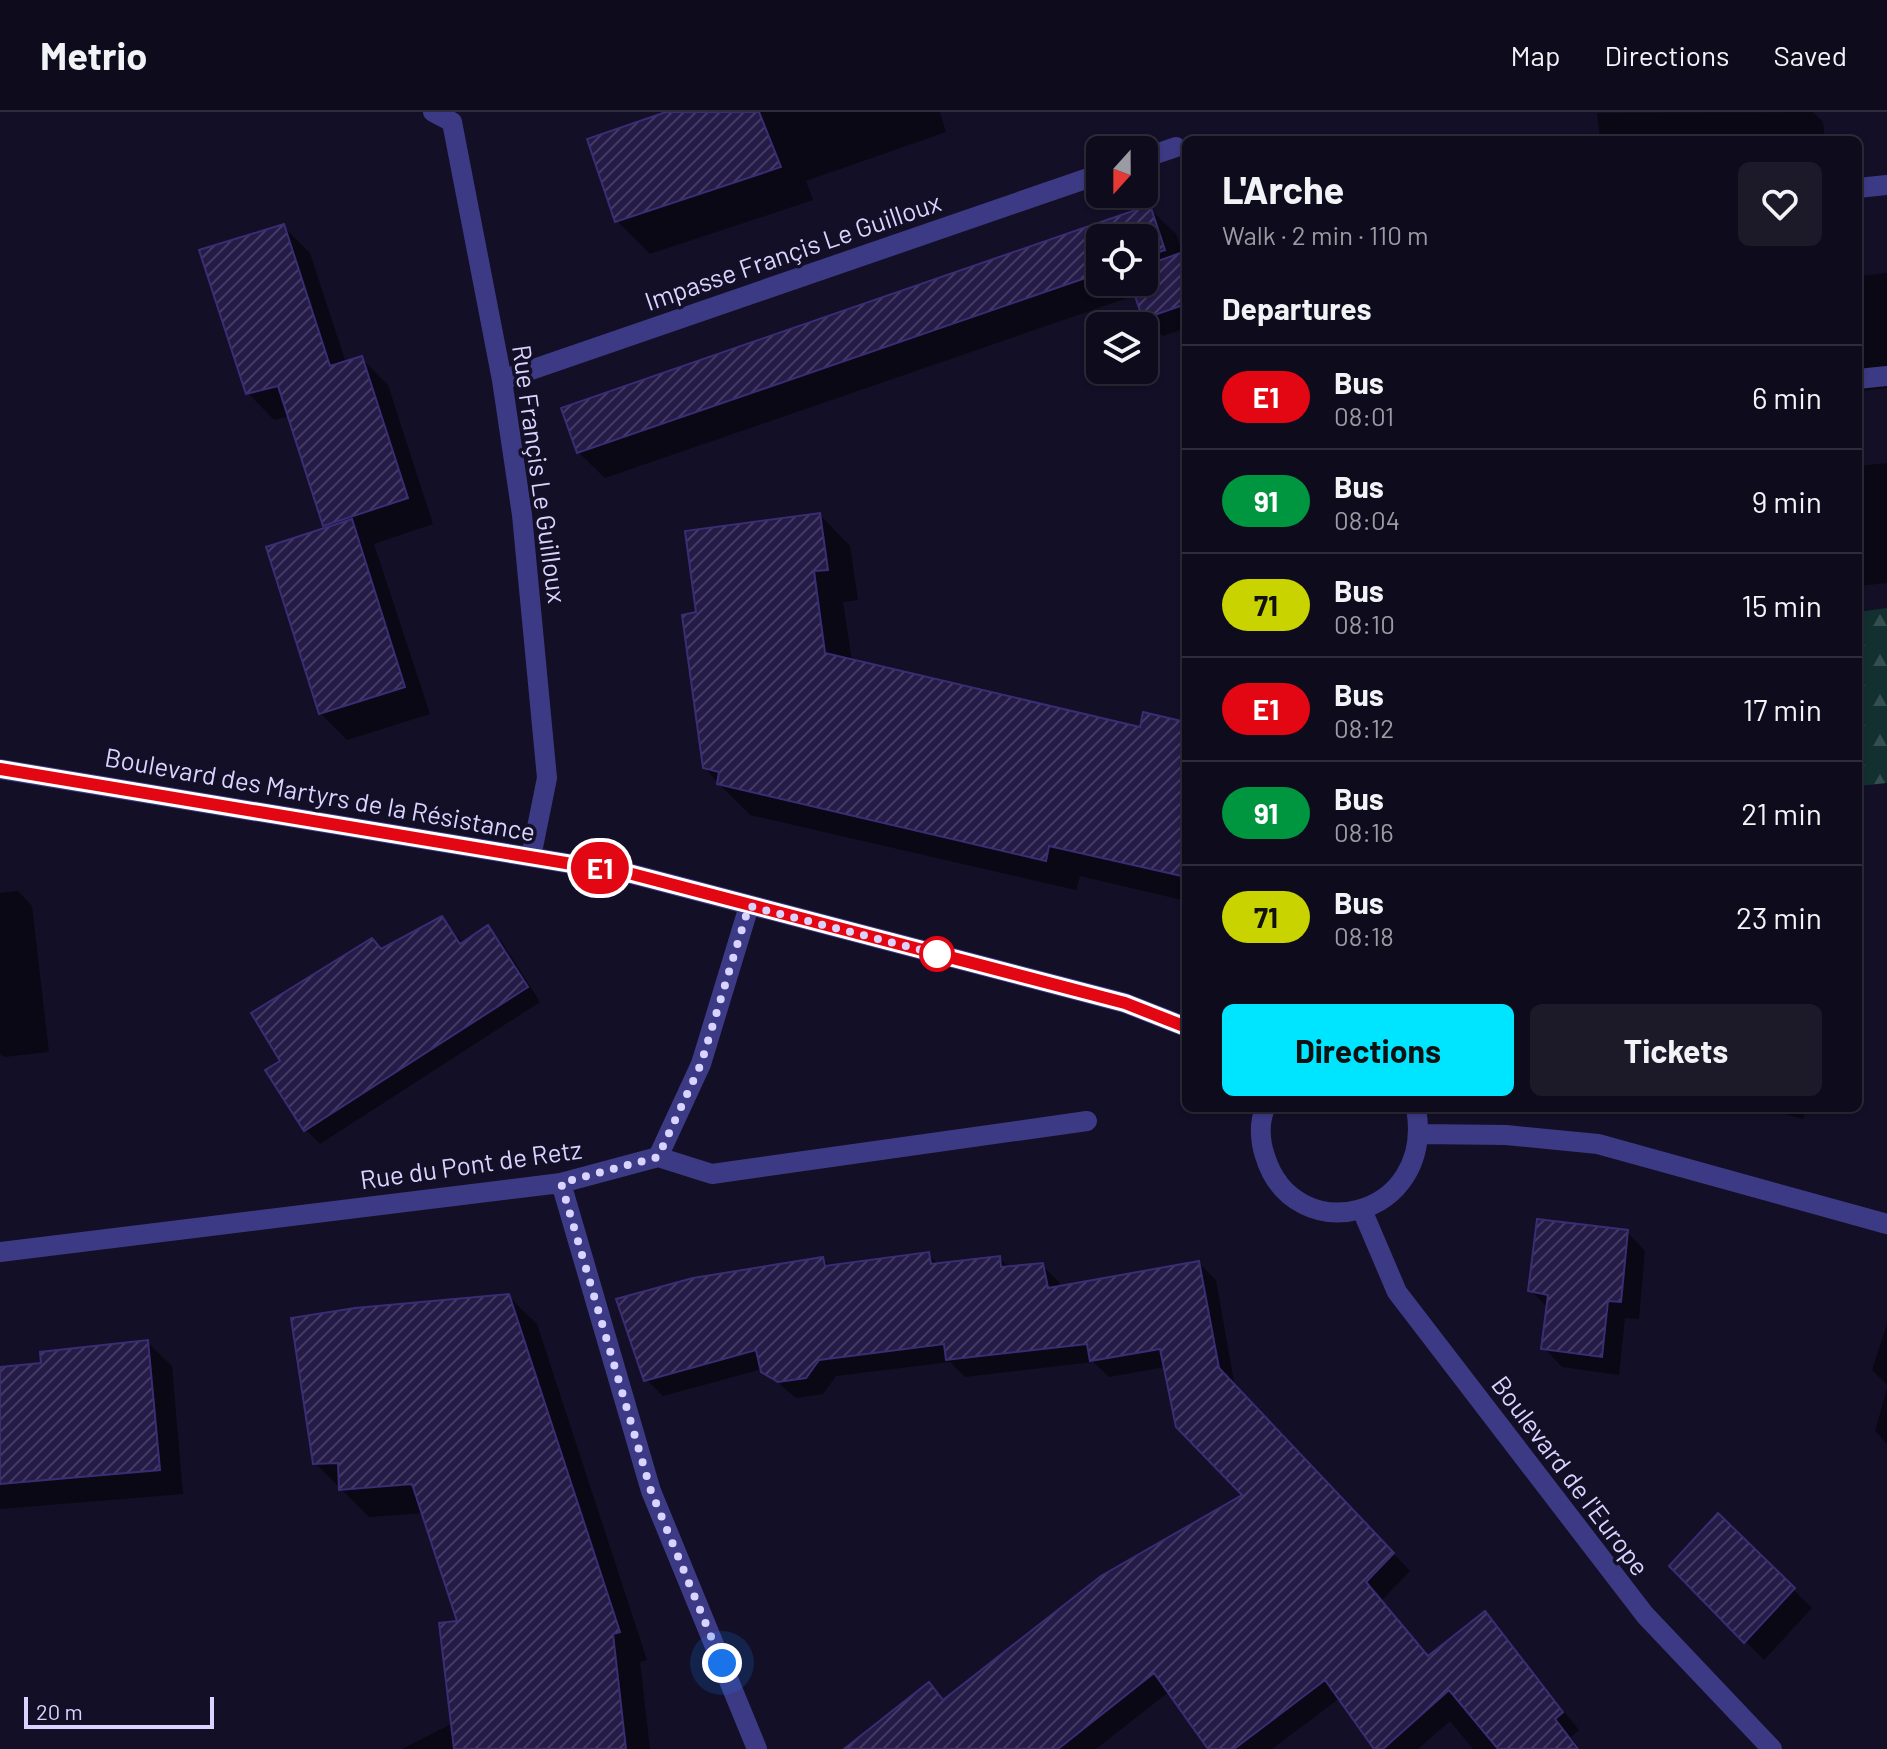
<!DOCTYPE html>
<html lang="en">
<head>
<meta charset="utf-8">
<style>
  body { margin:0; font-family:Barlow,sans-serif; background:#1c1929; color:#f1f3f6; height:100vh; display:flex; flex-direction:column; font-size:30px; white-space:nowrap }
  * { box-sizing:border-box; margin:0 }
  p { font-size:26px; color:#9b9ba3 }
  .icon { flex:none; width:44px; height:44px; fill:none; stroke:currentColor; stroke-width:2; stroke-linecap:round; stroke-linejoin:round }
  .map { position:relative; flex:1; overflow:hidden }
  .side { position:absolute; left:1182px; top:24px; width:680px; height:976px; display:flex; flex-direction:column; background:#0e0b1c; border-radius:12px; box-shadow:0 2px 6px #0004,0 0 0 2px #2e2b3b }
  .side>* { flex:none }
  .badge { padding:0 16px; border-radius:26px; font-size:28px; line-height:52px }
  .needle { width:52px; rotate:201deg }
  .fabs { position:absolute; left:1086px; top:24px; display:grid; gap:16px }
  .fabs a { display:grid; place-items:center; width:72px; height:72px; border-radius:12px; background:#0e0b1c; box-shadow:0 2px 6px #0004,0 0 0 2px #2e2b3b; font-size:40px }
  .scale { position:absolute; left:24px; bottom:20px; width:190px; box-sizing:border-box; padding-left:8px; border:4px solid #d9d4ff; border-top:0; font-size:22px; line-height:28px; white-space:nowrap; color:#d9d4ff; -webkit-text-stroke:6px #130f26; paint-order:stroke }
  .you { position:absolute; width:40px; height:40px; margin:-20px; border:6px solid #fff; border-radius:50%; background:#1a73e8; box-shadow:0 0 0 12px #1a73e833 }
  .map>.badge { position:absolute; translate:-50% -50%; box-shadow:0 0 0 4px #fff }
  h2 { padding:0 40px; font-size:30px; line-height:72px }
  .round { display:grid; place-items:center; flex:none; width:84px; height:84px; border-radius:12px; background:#1c1929 }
  .summary { display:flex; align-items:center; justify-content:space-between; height:136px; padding:0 40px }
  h1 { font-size:38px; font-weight:700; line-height:60px }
  .action { display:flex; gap:16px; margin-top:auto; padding:16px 40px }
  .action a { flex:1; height:92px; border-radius:12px; background:#00e5ff; color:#111; font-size:32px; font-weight:700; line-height:92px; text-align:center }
  .action a+a { background:#1c1929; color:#f1f3f6 }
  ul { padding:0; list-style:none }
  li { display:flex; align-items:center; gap:24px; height:104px; padding:0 40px; border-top:2px solid #2e2b3b }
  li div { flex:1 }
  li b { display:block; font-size:30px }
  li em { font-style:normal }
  li .badge { min-width:88px; font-weight:700; text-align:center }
  header { display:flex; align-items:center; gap:48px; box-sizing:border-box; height:112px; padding:0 40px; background:#0e0b1c; border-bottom:2px solid #2e2b3b }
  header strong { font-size:38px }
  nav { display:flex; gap:44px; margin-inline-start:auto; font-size:28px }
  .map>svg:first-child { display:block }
</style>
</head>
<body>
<header>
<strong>Metrio</strong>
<nav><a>Map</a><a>Directions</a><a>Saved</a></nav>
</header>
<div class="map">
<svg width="1887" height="1637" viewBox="0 0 1887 1637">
  <defs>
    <pattern id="forest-firs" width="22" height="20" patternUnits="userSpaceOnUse" patternTransform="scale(2)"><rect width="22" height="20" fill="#12302f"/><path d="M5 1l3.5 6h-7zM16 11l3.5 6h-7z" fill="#344d4e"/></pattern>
    <pattern id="building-hatch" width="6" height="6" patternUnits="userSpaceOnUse" patternTransform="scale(2)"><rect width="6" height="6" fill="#241b47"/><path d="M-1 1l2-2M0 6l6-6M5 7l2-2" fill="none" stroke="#433b63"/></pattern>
  </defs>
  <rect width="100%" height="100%" fill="#130f26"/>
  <path fill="url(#forest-firs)" d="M 1887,496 L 1887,671 L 1858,674 L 1858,500 Z"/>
  <path fill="#0007" fill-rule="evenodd" d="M 672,0 L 940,0 L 946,20 L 806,69 L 813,88 L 650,142 L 617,109 Z
    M 1813,0 L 1823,10 L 1825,28 L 1600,28 L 1597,1 Z
    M 1149,96 L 1176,122 L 1183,142 L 1186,141 L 1186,216 L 1163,224 L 1145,206 L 1136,183 L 605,366 L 578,340 ZM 1100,126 L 1144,126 L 1144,170 L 1100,170 Z
    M 283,114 L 310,141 L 346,251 L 361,246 L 388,273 L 433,412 L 374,432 L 430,602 L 347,628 L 320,601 L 328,417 L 290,304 L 274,308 L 248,281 Z
    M 1887,161 L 1887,276 L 1858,279 L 1858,164 Z
    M 1887,351 L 1887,471 L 1858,474 L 1858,354 Z
    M 820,403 L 850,434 L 858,488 L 843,490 L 852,549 L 1142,618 L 1186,613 L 1186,789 L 1080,764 L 1076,778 L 750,703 L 719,672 L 704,655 L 698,502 Z
    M 18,779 L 32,794 L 49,940 L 4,945 L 0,942 L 0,781 Z
    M 442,806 L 464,832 L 488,816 L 502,830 L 540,890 L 320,1032 L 306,1018 L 268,958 L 283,949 L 372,828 L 383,839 Z
    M 1763,996 L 1807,996 L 1803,1007 Z
    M 1627,1120 L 1645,1139 L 1639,1207 L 1625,1206 L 1619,1263 L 1562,1255 L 1544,1236 L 1548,1196 L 1530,1178 Z
    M 928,1142 L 939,1153 L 999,1146 L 1010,1156 L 1042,1153 L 1059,1170 L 1060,1176 L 1199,1151 L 1216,1168 L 1235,1275 L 1410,1459 L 1382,1488 L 1429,1546 L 1485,1502 L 1579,1618 L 1571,1625 L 1580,1637 L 1473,1637 L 1450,1609 L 1418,1637 L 1376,1637 L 1340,1586 L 1272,1637 L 1210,1637 L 1170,1579 L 1096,1637 L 891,1637 L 929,1573 L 945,1589 L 1246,1383 L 1175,1312 L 1165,1255 L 1109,1265 L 1093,1250 L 965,1265 L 950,1250 L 836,1264 L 823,1282 L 796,1286 L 762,1257 L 663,1284 L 646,1267 L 823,1147 L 831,1155 Z
    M 508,1184 L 537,1212 L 647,1548 L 640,1550 L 650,1637 L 402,1637 L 453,1611 L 460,1510 L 424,1401 L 369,1405 L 315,1351 Z
    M 1887,1212 L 1887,1273 L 1872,1258 Z
    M 147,1230 L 172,1254 L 183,1382 L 0,1397 L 0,1257 L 43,1253 Z
    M 1887,1276 L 1887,1332 L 1875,1319 Z
    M 1718,1404 L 1812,1496 L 1764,1548 L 1672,1454 Z"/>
  <path fill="url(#building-hatch)" stroke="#3b2d73" stroke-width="2" d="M 666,0 L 759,0 L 781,55 L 615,110 L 587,27 Z
    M 1150,93 L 1165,138 L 1144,145 L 1144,126 L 1100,126 L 1100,161 L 577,341 L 561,296 Z
    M 284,112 L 330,254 L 362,244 L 408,386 L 323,414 L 278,274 L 246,282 L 199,138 Z
    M 1186,139 L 1186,192 L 1143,207 L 1130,170 L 1144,170 L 1144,154 Z
    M 820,401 L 828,458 L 814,459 L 825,541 L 1140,615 L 1143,600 L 1186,610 L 1186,765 L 1049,734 L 1046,749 L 717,672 L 719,660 L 703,656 L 682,503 L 696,500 L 685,419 Z
    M 352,407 L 405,575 L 319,602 L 266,435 Z
    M 442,804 L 460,832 L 488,813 L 528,875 L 304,1019 L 265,958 L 280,949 L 251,901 L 372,826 L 381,837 Z
    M 1537,1107 L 1628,1118 L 1621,1190 L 1608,1189 L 1602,1245 L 1541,1237 L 1548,1183 L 1528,1179 Z
    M 929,1140 L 931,1152 L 1000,1144 L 1001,1155 L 1043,1151 L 1048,1176 L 1199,1149 L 1219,1256 L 1394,1441 L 1366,1470 L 1428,1544 L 1485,1499 L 1563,1600 L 1555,1607 L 1578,1637 L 1498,1637 L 1449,1578 L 1383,1637 L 1374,1637 L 1325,1568 L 1234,1637 L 1208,1637 L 1154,1561 L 1058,1637 L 844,1637 L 929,1570 L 943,1588 L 1101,1464 L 1242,1383 L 1176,1315 L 1160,1237 L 1090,1249 L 1087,1232 L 946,1248 L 944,1232 L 819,1248 L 806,1266 L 778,1270 L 761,1260 L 756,1238 L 644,1269 L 616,1187 L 693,1166 L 823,1145 L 825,1154 Z
    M 509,1182 L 620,1520 L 613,1522 L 626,1637 L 454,1637 L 439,1511 L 457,1509 L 412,1372 L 339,1378 L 338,1351 L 313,1352 L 291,1206 L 355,1196 Z
    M 148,1228 L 160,1358 L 0,1372 L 0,1255 L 41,1251 L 40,1240 Z
    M 1718,1401 L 1795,1476 L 1744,1531 L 1669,1454 Z"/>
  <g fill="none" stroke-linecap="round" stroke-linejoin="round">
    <path stroke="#3d3a85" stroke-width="20" d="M 433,0 L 452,10 L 502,268 L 522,403 L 547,666 L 531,745
      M 1144,46 L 1176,35
      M 1858,76 L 1887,73
      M 1858,267 L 1887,264
      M 502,268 L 1100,62
      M 0,657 L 632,762 L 1125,891 L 1186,915
      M 1265,996 C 1259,1011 1260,1029 1265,1044 C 1294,1139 1436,1108 1416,996
      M 1420,1022 L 1506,1023 L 1598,1032 L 1887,1112
      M 658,1045 L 701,952 L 749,794
      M 561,1071 L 651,1379 L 757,1637
      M 1362,1098 L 1397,1180 L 1645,1503 L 1772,1637
      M 0,1140 L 561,1071 L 658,1045 L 712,1062 L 1087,1009"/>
  </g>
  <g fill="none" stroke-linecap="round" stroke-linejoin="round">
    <defs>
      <path id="line" d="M 0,657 L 632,762 L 1125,891 L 1186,915"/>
    </defs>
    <use href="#line" stroke="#fff" stroke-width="18"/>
    <use href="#line" stroke="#e30613" stroke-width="12"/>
    <path stroke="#d9d4ff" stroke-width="8" stroke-dasharray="0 14.4" d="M 722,1551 L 651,1379 L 561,1071 L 658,1045 L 701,952 L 749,794 L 945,844 L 937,842"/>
  </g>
  <circle fill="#fff" stroke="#e30613" stroke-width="4" cx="937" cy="842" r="16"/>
  <g text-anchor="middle" stroke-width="7" stroke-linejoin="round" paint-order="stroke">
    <g font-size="26" fill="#d9d4ff" stroke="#130f26">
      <text transform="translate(793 140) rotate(-19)" y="9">Impasse Françis Le Guilloux</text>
      <text transform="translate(539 362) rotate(82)" y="9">Rue Françis Le Guilloux</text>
      <text transform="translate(320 683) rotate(10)" y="9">Boulevard des Martyrs de la Résistance</text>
      <text transform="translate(471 1053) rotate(-8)" y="9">Rue du Pont de Retz</text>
      <text transform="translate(1570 1364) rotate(53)" y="9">Boulevard de l'Europe</text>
    </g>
  </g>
</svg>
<div class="fabs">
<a><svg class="needle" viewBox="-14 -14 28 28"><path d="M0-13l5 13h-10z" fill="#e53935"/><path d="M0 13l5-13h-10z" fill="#9b9ba3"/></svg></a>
<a><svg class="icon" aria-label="locate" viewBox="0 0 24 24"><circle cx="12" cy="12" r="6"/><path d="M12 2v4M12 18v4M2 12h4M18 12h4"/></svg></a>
<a><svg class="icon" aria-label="layers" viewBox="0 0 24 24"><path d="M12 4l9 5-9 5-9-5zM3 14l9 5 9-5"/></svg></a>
</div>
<div class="scale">20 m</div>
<div class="you" style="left:722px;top:1551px"></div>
<b class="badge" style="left:600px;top:756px;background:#e30613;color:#fff">E1</b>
<section class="side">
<div class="summary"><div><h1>L'Arche</h1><p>Walk · 2 min · 110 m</p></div><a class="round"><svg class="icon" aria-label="heart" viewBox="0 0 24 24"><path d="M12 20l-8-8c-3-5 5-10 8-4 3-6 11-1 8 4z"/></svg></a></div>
<h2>Departures</h2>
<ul>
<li><span class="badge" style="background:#e30613;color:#fff">E1</span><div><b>Bus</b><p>08:01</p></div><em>6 min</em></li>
<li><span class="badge" style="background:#009640;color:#fff">91</span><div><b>Bus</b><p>08:04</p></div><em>9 min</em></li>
<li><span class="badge" style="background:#c8d300;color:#111">71</span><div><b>Bus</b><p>08:10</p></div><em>15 min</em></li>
<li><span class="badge" style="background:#e30613;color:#fff">E1</span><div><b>Bus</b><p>08:12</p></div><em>17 min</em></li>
<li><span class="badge" style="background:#009640;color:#fff">91</span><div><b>Bus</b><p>08:16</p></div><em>21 min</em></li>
<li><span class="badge" style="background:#c8d300;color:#111">71</span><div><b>Bus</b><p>08:18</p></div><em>23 min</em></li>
</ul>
<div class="action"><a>Directions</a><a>Tickets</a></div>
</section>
</div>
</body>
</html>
